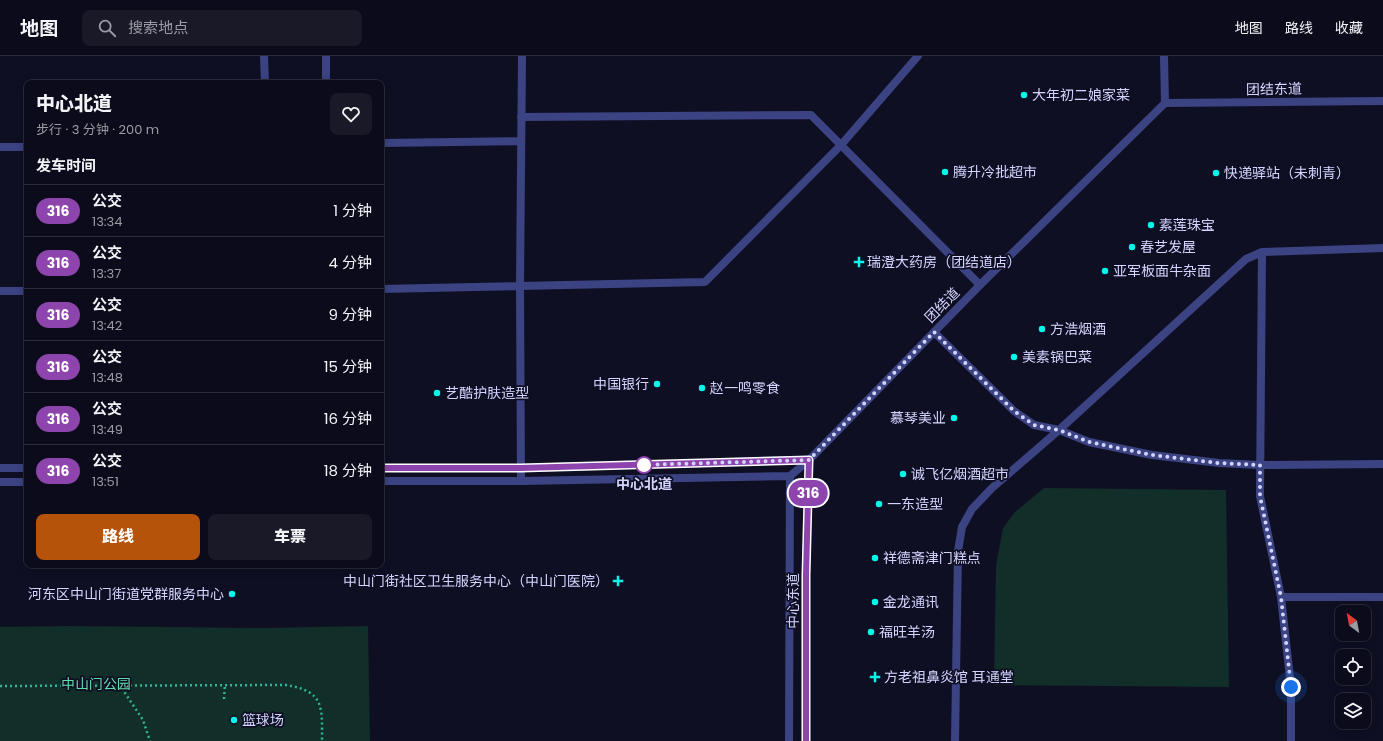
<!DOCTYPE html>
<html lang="zh">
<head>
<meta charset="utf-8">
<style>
  body { margin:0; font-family:Poppins,"Noto Sans SC",sans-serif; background:#191928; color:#f1f3f6; height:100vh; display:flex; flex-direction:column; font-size:15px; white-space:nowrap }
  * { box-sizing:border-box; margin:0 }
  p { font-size:13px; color:#9a9ba3 }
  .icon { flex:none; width:22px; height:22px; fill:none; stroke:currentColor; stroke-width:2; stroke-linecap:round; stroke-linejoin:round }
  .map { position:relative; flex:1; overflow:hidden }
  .side { position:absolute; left:24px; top:24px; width:360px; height:488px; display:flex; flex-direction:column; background:#0b0b1b; border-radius:8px; box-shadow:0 2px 10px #0003,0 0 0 1px #2b2b3a }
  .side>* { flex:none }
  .badge { padding:0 8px; border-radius:13px; font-size:14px; line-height:26px }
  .needle { width:26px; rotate:328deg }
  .controls { position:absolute; left:1335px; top:549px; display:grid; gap:8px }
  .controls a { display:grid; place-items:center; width:36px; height:36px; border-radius:8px; background:#0b0b1b; box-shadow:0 2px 10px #0003,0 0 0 1px #2b2b3a; font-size:20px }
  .you { position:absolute; width:20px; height:20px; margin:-10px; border:3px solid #fff; border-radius:50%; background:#1a73e8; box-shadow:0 0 0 6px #1a73e833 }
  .map>.badge { position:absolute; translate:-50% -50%; box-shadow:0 0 0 2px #fff }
  h2 { padding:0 12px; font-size:15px; line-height:36px }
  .round { display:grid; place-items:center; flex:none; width:42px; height:42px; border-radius:8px; background:#191928 }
  .head { display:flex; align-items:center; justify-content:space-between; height:68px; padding:0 12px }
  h1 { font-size:19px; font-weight:800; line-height:30px }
  .button { display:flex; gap:8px; margin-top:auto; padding:8px 12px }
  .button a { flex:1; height:46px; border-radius:8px; background:#b45309; color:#fff; font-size:16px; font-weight:800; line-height:46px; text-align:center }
  .button a+a { background:#191928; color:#f1f3f6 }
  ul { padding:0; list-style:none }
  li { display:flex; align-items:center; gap:12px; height:52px; padding:0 12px; border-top:1px solid #2b2b3a }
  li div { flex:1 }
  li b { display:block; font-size:15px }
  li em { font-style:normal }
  li .badge { min-width:44px; font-weight:700; text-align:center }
  header { display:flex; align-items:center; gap:24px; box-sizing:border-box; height:56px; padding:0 20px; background:#0b0b1b; border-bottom:1px solid #2b2b3a }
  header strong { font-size:19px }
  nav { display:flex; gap:22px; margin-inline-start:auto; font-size:14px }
  .search { width:280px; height:36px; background:#191928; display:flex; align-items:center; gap:10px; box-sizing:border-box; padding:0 14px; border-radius:8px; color:#9a9ba3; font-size:15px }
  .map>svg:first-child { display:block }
</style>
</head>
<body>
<header>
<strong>地图</strong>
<div class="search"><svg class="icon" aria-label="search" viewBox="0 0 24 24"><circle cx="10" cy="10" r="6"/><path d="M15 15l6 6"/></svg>搜索地点</div>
<nav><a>地图</a><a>路线</a><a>收藏</a></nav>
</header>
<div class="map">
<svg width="1383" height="685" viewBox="0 0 1383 685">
  <rect width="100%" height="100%" fill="#0f0f24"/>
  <path fill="#122e28" d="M 1044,432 L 1226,434 L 1229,631 L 994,629 L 996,509 L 1003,472 L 1015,456 Z
    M 70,570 L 263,572 L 368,570 L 370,685 L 0,685 L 0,571 Z"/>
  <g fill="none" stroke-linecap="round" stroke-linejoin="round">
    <path stroke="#32b397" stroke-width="2.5" stroke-dasharray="2 3" stroke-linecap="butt" d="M 119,628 L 143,664 L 150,685
      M 0,630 L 286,629 C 325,635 322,652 322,685
      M 224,643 L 225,628"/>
    <path stroke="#3b4382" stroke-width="8" d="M 264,0 L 265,27
      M 326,0 L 326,27
      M 1164,0 L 1165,47
      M 521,61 L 811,59 L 980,229
      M 381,87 L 521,85
      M 0,91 L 27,91
      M 1262,196 L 1260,440 L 1281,541 L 1291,631 L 1291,685
      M 381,233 L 705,226 L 841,89 L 918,0
      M 0,235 L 27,235
      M 934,276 L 1014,355 L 1034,369 L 1059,374 L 1089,386 L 1152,399 L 1219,407 L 1260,409 L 1383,408
      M 521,425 L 520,230 L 522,0
      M 1281,541 L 1383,541
      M 955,685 L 958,495 L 962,471 L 972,453 L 992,432 L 1059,374 L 1246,203 L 1262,196 L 1383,192"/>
    <path stroke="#3b4382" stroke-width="8" d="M 0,412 L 27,412
      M 381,412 L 521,412 L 809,404
      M 790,420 L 809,404 L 980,229 L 1165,47 L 1383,45
      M 381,425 L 521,425 L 790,420
      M 0,426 L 27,426
      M 789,685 L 790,420
      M 806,685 L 806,519 L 809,404"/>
  </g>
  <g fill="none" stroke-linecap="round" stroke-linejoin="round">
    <defs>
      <path id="line" d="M 381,412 L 521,412 L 809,404 L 806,519 L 806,685"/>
    </defs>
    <use href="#line" stroke="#fff" stroke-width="9"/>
    <use href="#line" stroke="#8e44ad" stroke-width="6"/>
    <path stroke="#d3d5fe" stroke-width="4" stroke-dasharray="0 7.2" d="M 644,409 L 640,409 L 809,404 L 934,276 L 1014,355 L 1034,369 L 1059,374 L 1089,386 L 1152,399 L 1218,407 L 1260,409 L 1260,440 L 1281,541 L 1291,631"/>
  </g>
  <g fill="#06f6ea" stroke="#0f0f24" stroke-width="1.5">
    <circle cx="1024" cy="39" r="4"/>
    <circle cx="945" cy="116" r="4"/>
    <circle cx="1216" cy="117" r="4"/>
    <circle cx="1151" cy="169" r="4"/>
    <circle cx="1132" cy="191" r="4"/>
    <path d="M857 200h4v4h4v4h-4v4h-4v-4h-4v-4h4z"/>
    <circle cx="1105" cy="215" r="4"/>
    <circle cx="1042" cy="273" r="4"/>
    <circle cx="1014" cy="301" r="4"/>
    <circle cx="657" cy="328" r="4"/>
    <circle cx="702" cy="332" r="4"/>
    <circle cx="437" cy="337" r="4"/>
    <circle cx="954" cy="362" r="4"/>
    <circle cx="903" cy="418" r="4"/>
    <circle cx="879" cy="448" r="4"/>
    <circle cx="875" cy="502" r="4"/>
    <path d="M616 519h4v4h4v4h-4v4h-4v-4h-4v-4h4z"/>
    <circle cx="232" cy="538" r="4"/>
    <circle cx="875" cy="546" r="4"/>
    <circle cx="871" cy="576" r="4"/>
    <path d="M873 615h4v4h4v4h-4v4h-4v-4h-4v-4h4z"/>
    <circle cx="234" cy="664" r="4"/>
  </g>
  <circle fill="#fff" stroke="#8e44ad" stroke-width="2" cx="644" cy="409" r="8"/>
  <g text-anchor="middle" stroke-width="3.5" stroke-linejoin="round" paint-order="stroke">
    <g font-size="14" fill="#d3d5fe" stroke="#0f0f24">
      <text transform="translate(1274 33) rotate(-1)" y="5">团结东道</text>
      <text transform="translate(942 249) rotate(-45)" y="5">团结道</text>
      <text transform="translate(793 545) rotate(-90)" y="5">中心东道</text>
    </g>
    <g font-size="14" fill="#d3d5fe" stroke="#0f0f24" text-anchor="start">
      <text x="1032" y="44">大年初二娘家菜</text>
      <text x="953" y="121">腾升冷批超市</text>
      <text x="1224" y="122">快递驿站（未刺青）</text>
      <text x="1159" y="174">素莲珠宝</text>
      <text x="1140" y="196">春艺发屋</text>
      <text x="867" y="211">瑞澄大药房（团结道店）</text>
      <text x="1113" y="220">亚军板面牛杂面</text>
      <text x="1050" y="278">方浩烟酒</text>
      <text x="1022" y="306">美素锅巴菜</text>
      <text x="649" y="333" text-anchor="end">中国银行</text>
      <text x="710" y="337">赵一鸣零食</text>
      <text x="445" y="342">艺酷护肤造型</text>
      <text x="946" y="367" text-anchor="end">慕琴美业</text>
      <text x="911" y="423">诚飞亿烟酒超市</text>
      <text x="887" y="453">一东造型</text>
      <text x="883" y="507">祥德斋津门糕点</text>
      <text x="609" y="530" text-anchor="end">中山门街社区卫生服务中心（中山门医院）</text>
      <text x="224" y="543" text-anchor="end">河东区中山门街道党群服务中心</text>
      <text x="883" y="551">金龙通讯</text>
      <text x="879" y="581">福旺羊汤</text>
      <text x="884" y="626">方老祖鼻炎馆 耳通堂</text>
      <text x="242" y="669">篮球场</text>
    </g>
    <g font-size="14" font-weight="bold" fill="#d3d5fe" stroke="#0f0f24">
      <text x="644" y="433">中心北道</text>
    </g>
    <g font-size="14" fill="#60dcaa" stroke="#0f0f24">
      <text x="96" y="633">中山门公园</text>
    </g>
  </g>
</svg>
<div class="controls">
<a><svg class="needle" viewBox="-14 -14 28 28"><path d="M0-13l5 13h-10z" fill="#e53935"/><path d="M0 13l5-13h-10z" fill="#9a9ba3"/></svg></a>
<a><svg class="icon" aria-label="locate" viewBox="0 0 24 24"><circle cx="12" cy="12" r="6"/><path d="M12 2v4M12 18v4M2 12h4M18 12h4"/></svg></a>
<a><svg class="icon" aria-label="layers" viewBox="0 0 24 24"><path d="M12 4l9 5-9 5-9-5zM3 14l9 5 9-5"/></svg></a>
</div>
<div class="you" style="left:1291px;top:631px"></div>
<b class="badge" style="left:808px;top:437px;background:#8e44ad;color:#fff">316</b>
<section class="side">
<div class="head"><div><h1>中心北道</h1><p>步行 · 3 分钟 · 200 m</p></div><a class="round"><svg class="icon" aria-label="heart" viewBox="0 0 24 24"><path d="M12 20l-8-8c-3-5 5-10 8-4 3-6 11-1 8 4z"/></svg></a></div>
<h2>发车时间</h2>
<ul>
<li><span class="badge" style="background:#8e44ad;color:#fff">316</span><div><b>公交</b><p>13:34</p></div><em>1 分钟</em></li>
<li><span class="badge" style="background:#8e44ad;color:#fff">316</span><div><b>公交</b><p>13:37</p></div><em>4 分钟</em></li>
<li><span class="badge" style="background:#8e44ad;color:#fff">316</span><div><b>公交</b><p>13:42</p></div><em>9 分钟</em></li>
<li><span class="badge" style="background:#8e44ad;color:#fff">316</span><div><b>公交</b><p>13:48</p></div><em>15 分钟</em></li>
<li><span class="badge" style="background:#8e44ad;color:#fff">316</span><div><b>公交</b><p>13:49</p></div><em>16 分钟</em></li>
<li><span class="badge" style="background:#8e44ad;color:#fff">316</span><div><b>公交</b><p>13:51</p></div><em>18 分钟</em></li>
</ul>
<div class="button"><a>路线</a><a>车票</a></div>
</section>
</div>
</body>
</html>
